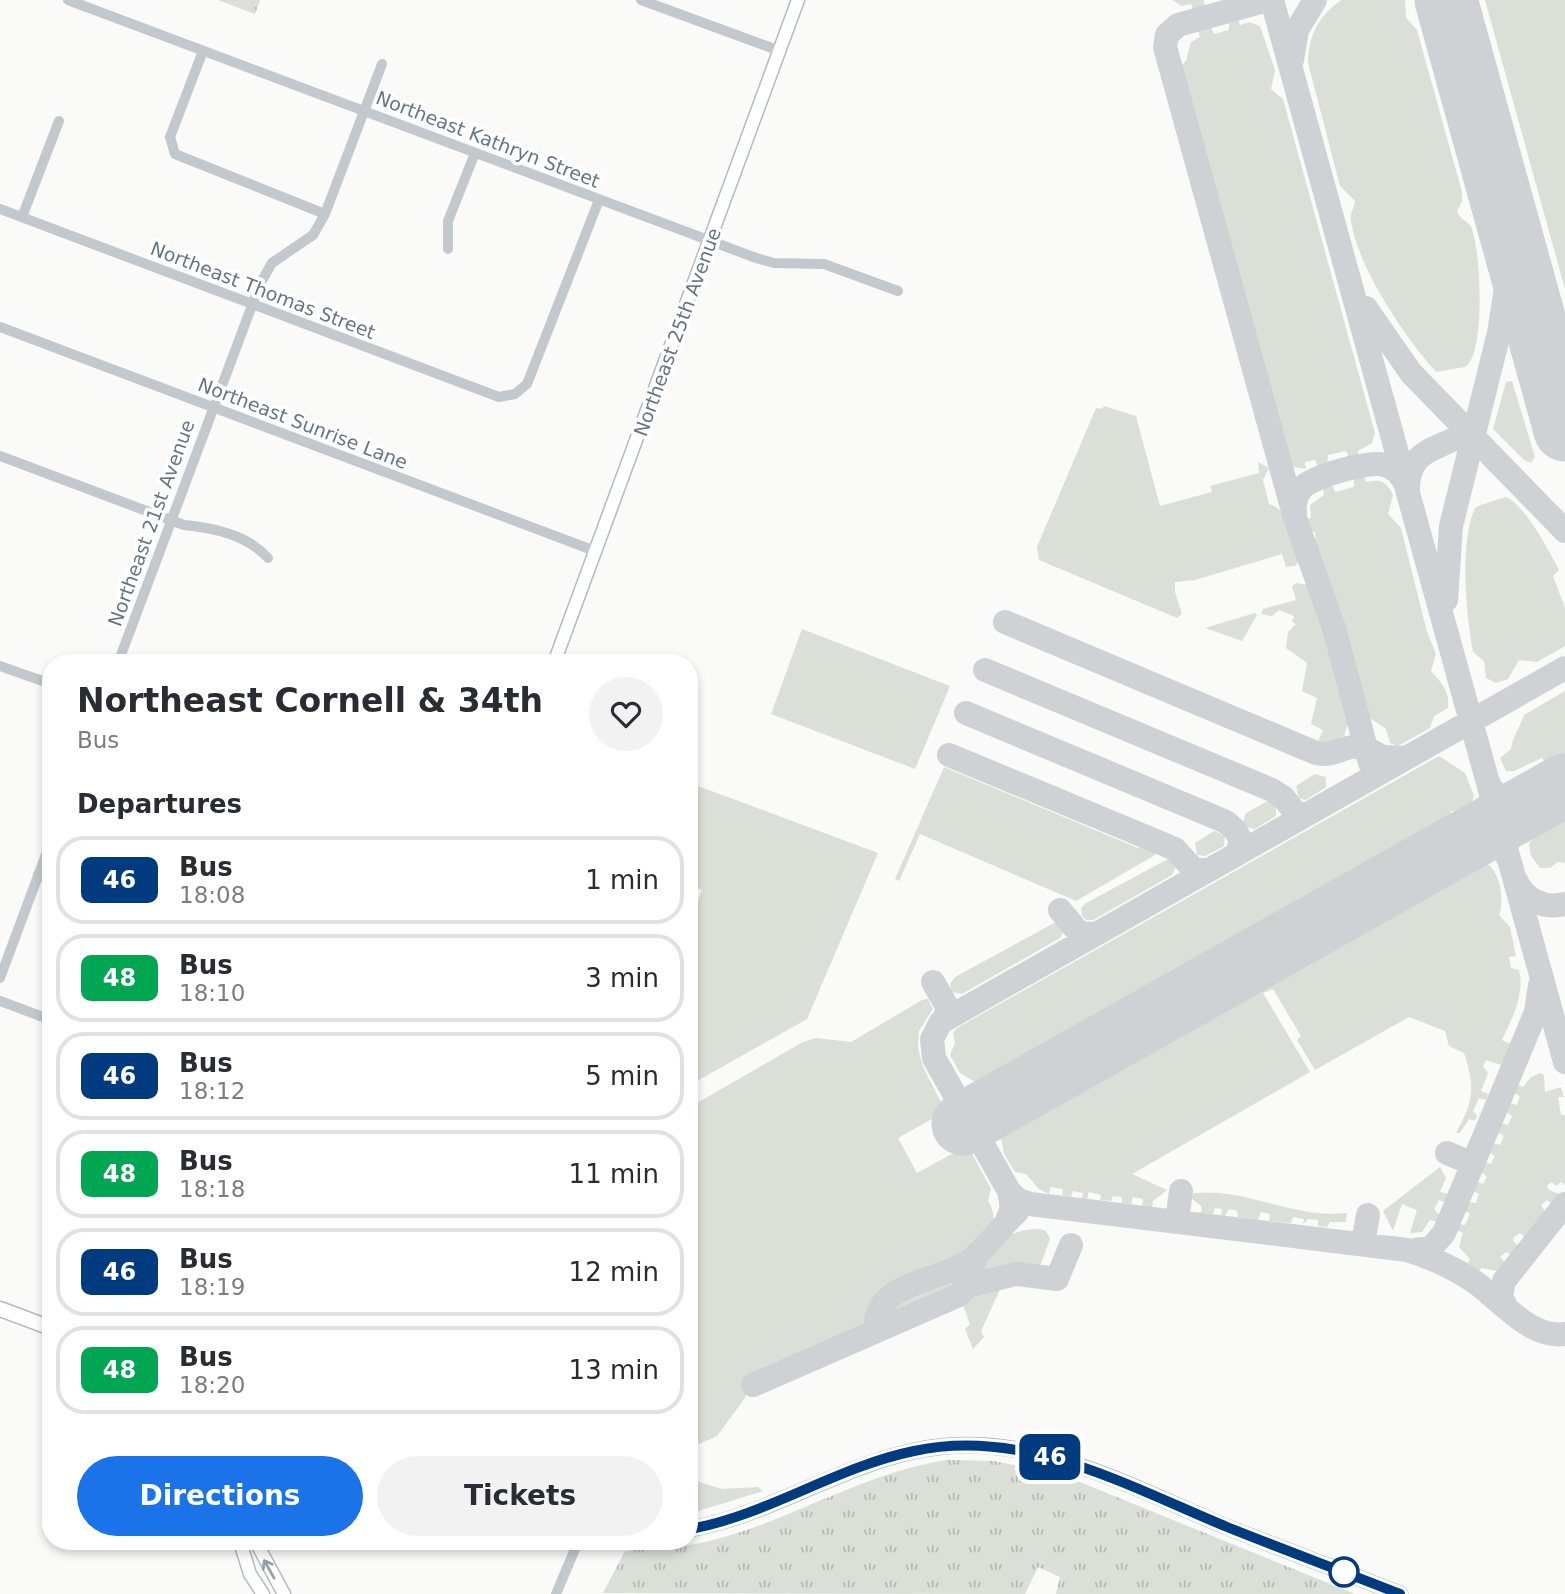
<!DOCTYPE html>
<html lang="en">
<head>
<meta charset="utf-8">
<style>
  body { margin:0; font-family:"DejaVu Sans",sans-serif; background:#f2f2f3; color:#2b2b33; height:100vh; display:flex; flex-direction:column; font-size:26px; white-space:nowrap }
  * { box-sizing:border-box; margin:0 }
  p { font-size:23px; color:#7c7c81 }
  .icon { flex:none; width:38px; height:38px; fill:none; stroke:currentColor; stroke-width:2; stroke-linecap:round; stroke-linejoin:round }
  .map { position:relative; flex:1; overflow:hidden }
  .side { position:absolute; left:42px; top:654px; width:656px; height:896px; display:flex; flex-direction:column; background:#fff; border-radius:28px; box-shadow:0 4px 10px #0003 }
  .side>* { flex:none }
  .badge { padding:0 14px; border-radius:10px; font-size:24px; line-height:46px }
  .map>.badge { position:absolute; translate:-50% -50%; box-shadow:0 0 0 4px #fff }
  h2 { padding:0 35px; font-size:26px; line-height:63px }
  .round { display:grid; place-items:center; flex:none; width:74px; height:74px; border-radius:37px; background:#f2f2f3 }
  .headline { display:flex; align-items:center; justify-content:space-between; height:119px; padding:0 35px }
  h1 { font-size:33px; font-weight:800; line-height:52px }
  .button { display:flex; gap:14px; margin-top:auto; padding:14px 35px }
  .button a { flex:1; height:80px; border-radius:42px; background:#1a73e8; color:#fff; font-size:28px; font-weight:800; line-height:80px; text-align:center }
  .button a+a { background:#f2f2f3; color:#2b2b33 }
  ul { padding:0; list-style:none }
  li { display:flex; align-items:center; gap:21px; height:88px; margin:0 14px 10px; padding:0 21px; border:4px solid #e1e1e2; border-radius:28px }
  li div { flex:1 }
  li b { display:block; font-size:26px }
  li em { font-style:normal }
  li .badge { min-width:77px; font-weight:700; text-align:center }
  .map>svg:first-child { display:block }
</style>
</head>
<body>
<div class="map">
<svg width="1565" height="1594" viewBox="0 0 1565 1594">
  <defs>
    <pattern id="park-tufts" width="24" height="20" patternUnits="userSpaceOnUse" patternTransform="scale(1.75)"><rect width="24" height="20" fill="#dadfd7"/><path d="M3 7l-1-3M5 7V3M7 7l1-3M15 17l-1-3M17 17v-4M19 17l1-3" fill="none" stroke="#b4b9b4"/></pattern>
  </defs>
  <rect width="100%" height="100%" fill="#fafaf8"/>
  <path fill="#dadfd7" d="M 1172,0 L 1204,0 L 1205,7 L 1193,10 L 1191,4 L 1182,6 Z
    M 1341,0 L 1405,0 L 1406,18 L 1417,30 L 1462,192 L 1462,201 L 1457,211 C 1460,220 1467,220 1471,227 C 1481,249 1486,355 1465,367 L 1436,372 C 1404,336 1359,269 1351,222 C 1349,214 1354,209 1355,201 L 1340,186 L 1308,63 C 1309,34 1318,17 1341,0 Z
    M 1485,0 L 1565,0 L 1565,289 Z
    M 1238,19 L 1240,25 L 1250,22 L 1260,26 L 1275,70 L 1271,89 L 1283,99 L 1375,433 L 1372,443 L 1358,451 L 1358,456 L 1349,458 L 1346,451 L 1328,455 L 1327,465 L 1318,467 L 1315,460 L 1305,462 L 1306,469 L 1294,467 L 1286,460 L 1181,66 L 1186,61 L 1191,42 L 1200,37 L 1198,30 L 1211,27 L 1214,34 L 1229,30 L 1229,22 Z
    M 1512,381 L 1535,457 L 1531,463 L 1524,460 L 1493,429 L 1506,382 Z
    M 1104,406 L 1136,416 L 1160,506 L 1212,492 L 1210,486 L 1259,473 L 1258,462 L 1269,468 L 1263,480 L 1269,504 C 1291,510 1293,541 1299,561 L 1295,566 L 1286,567 L 1282,554 L 1195,580 L 1175,582 L 1175,592 L 1182,614 L 1177,618 L 1039,560 L 1037,547 L 1096,408 L 1102,409 Z
    M 1364,476 L 1366,482 C 1381,479 1386,481 1393,495 L 1388,514 L 1401,528 L 1427,632 L 1436,654 L 1431,671 C 1441,683 1450,690 1448,708 L 1434,716 L 1430,728 L 1398,746 L 1390,743 L 1386,729 L 1367,716 L 1338,612 L 1311,543 L 1316,538 L 1315,532 L 1307,530 L 1304,519 L 1311,518 L 1310,505 L 1324,495 L 1323,488 L 1332,485 L 1335,492 L 1354,487 L 1354,479 Z
    M 1506,497 C 1524,504 1550,552 1559,570 L 1553,576 L 1565,608 L 1565,646 L 1537,662 L 1519,660 L 1508,679 L 1496,683 L 1486,678 L 1484,661 L 1473,652 C 1466,613 1459,545 1475,508 C 1477,506 1501,498 1506,497 Z
    M 1296,583 L 1309,585 L 1350,717 L 1344,736 L 1328,746 L 1317,744 L 1323,730 L 1311,724 L 1317,698 L 1302,691 L 1307,663 L 1286,648 L 1288,632 L 1296,624 L 1292,622 L 1294,616 L 1279,610 L 1272,616 L 1261,614 L 1263,609 L 1296,600 L 1292,586 Z
    M 1255,613 L 1257,615 L 1242,641 L 1205,628 Z
    M 802,629 L 950,686 L 915,769 L 771,714 Z
    M 1565,691 L 1565,755 L 1547,765 L 1542,758 L 1514,771 L 1506,771 L 1500,758 L 1511,749 C 1513,735 1520,728 1524,715 Z
    M 1439,756 L 1465,773 L 1474,796 L 1469,809 L 1451,811 L 1444,826 L 1059,1046 L 1002,1075 L 990,1073 L 977,1083 L 960,1073 L 950,1055 L 955,1043 L 953,1033 L 957,1028 Z
    M 944,767 L 1138,848 L 1144,843 L 1155,847 L 1155,855 L 1076,901 L 920,834 L 899,881 L 895,879 Z
    M 1315,774 L 1326,777 L 1326,787 L 1306,800 L 1299,798 L 1296,786 Z
    M 690,783 L 878,853 L 807,1019 L 690,1085 L 690,924 L 702,890 L 690,885 Z
    M 1268,801 L 1276,806 L 1276,816 L 1255,829 L 1246,827 L 1243,822 L 1246,813 Z
    M 1565,810 L 1565,863 L 1558,862 L 1550,868 L 1540,868 L 1531,856 L 1529,843 L 1540,834 L 1548,820 Z
    M 1214,831 L 1225,836 L 1224,846 L 1205,856 L 1197,855 L 1195,843 Z
    M 1168,859 L 1176,866 L 1172,875 L 1093,920 L 1086,920 L 1082,916 L 1081,908 L 1086,903 Z
    M 1480,864 L 1489,865 C 1501,876 1504,901 1499,915 L 1510,927 L 1516,956 L 1509,957 L 1511,968 L 1519,970 C 1525,995 1512,1018 1502,1040 L 1510,1044 L 1501,1065 L 1486,1060 L 1483,1066 L 1488,1073 L 1481,1091 L 1488,1094 L 1486,1100 L 1479,1098 L 1473,1112 L 1477,1115 L 1475,1121 L 1469,1119 L 1460,1133 L 1456,1133 C 1473,1101 1476,1089 1464,1053 L 1449,1046 L 1445,1031 L 1409,1017 L 1315,1070 L 1297,1040 L 1301,1036 L 1273,989 L 1263,993 L 1310,1072 L 1132,1174 L 1167,1190 L 1153,1201 L 1152,1207 L 1142,1206 L 1143,1199 L 1133,1197 L 1131,1204 L 1122,1203 L 1122,1197 L 1113,1196 L 1111,1201 L 1100,1200 L 1101,1195 L 1089,1192 L 1087,1199 L 1082,1198 L 1083,1193 L 1073,1191 L 1071,1197 L 1062,1195 L 1063,1189 L 1051,1187 L 1049,1194 L 1039,1189 L 1026,1174 L 1015,1172 L 1004,1154 L 1001,1138 L 1008,1127 L 1018,1127 L 1025,1112 L 1449,874 L 1457,870 L 1470,872 Z
    M 1056,922 L 1064,931 L 1060,938 L 962,994 L 952,992 L 950,984 L 955,977 Z
    M 928,999 L 933,1009 L 919,1031 L 918,1048 L 923,1067 L 944,1108 L 939,1115 L 898,1138 L 917,1173 L 961,1149 L 970,1150 L 991,1189 L 988,1201 C 1018,1248 915,1276 887,1290 L 879,1299 L 862,1327 L 760,1371 L 750,1380 L 745,1398 L 717,1436 L 697,1445 L 690,1458 L 690,1107 L 803,1042 L 816,1038 L 851,1042 L 922,1000 Z
    M 1541,1073 L 1544,1075 L 1545,1092 L 1561,1087 L 1564,1097 L 1558,1097 L 1561,1115 L 1565,1115 L 1565,1185 L 1561,1182 L 1556,1186 L 1552,1182 L 1547,1185 L 1549,1190 L 1559,1194 L 1552,1204 L 1547,1200 L 1541,1205 L 1545,1212 L 1525,1237 L 1520,1233 L 1514,1237 L 1513,1241 L 1518,1246 L 1511,1255 L 1506,1252 L 1500,1257 L 1505,1262 L 1497,1271 L 1482,1268 L 1478,1271 L 1467,1264 L 1470,1259 L 1459,1247 L 1463,1233 L 1457,1230 L 1459,1224 L 1465,1225 L 1470,1214 L 1465,1211 L 1468,1202 L 1476,1203 L 1479,1194 L 1473,1191 L 1477,1182 L 1483,1184 L 1487,1177 L 1481,1171 L 1485,1162 L 1491,1164 L 1495,1156 L 1489,1152 L 1493,1143 L 1500,1145 L 1504,1136 L 1497,1132 L 1501,1123 L 1508,1125 L 1512,1116 L 1506,1112 L 1509,1103 L 1517,1105 L 1520,1096 L 1514,1093 L 1517,1085 L 1523,1087 L 1531,1077 Z
    M 1440,1167 L 1446,1178 L 1440,1192 L 1448,1194 L 1445,1202 L 1439,1200 L 1434,1209 L 1440,1216 L 1437,1222 L 1430,1220 L 1422,1232 L 1410,1233 L 1417,1210 L 1402,1204 L 1393,1231 L 1383,1211 Z
    M 1194,1193 C 1247,1188 1295,1219 1347,1213 L 1346,1222 L 1330,1222 L 1327,1227 L 1318,1226 L 1318,1220 L 1308,1219 L 1303,1224 L 1304,1219 L 1293,1217 L 1291,1223 L 1269,1221 L 1270,1214 L 1261,1212 L 1258,1220 L 1238,1217 L 1237,1211 L 1229,1209 L 1225,1216 L 1221,1215 L 1222,1209 L 1215,1208 L 1213,1214 L 1201,1213 L 1202,1207 L 1190,1197 Z
    M 1039,1229 L 1046,1231 L 1050,1239 L 1039,1269 L 1015,1267 L 978,1275 C 979,1246 1014,1228 1039,1229 Z
    M 962,1270 L 954,1288 L 882,1319 L 886,1308 L 895,1300 Z
    M 1002,1285 L 981,1331 L 984,1337 L 973,1349 L 965,1329 L 970,1324 L 963,1305 C 969,1291 988,1286 1002,1285 Z
    M 690,1479 L 722,1489 L 758,1487 L 763,1491 L 692,1513 Z"/>
  <path fill="url(#park-tufts)" d="M 218,0 L 260,0 L 255,14 Z
    M 947,1460 L 994,1461 L 1065,1476 L 1355,1594 L 1056,1594 L 1060,1577 L 1038,1567 L 1025,1594 L 603,1593 L 625,1551 C 651,1549 679,1548 705,1542 C 788,1523 861,1473 947,1460 Z"/>
  <g fill="none" stroke-linecap="round" stroke-linejoin="round">
    <path stroke="#ced2d4" stroke-width="24" d="M 1268,0 L 1178,25 L 1167,35 L 1165,47 L 1295,518 L 1334,628 L 1366,748 L 1383,757 L 1406,758
      M 1272,0 L 1565,1062
      M 1292,60 L 1297,30 L 1315,0
      M 1366,308 L 1411,373 L 1565,531
      M 1408,490 C 1407,437 1458,454 1477,418
      M 1295,514 C 1294,505 1295,496 1302,488 C 1313,476 1370,460 1385,465 C 1395,468 1401,475 1405,483
      M 1446,600 L 1451,526 L 1499,333 L 1513,243
      M 1005,622 L 1316,753 C 1334,758 1347,742 1366,748 L 1370,763
      M 985,670 L 1272,790 L 1283,797 L 1295,812 L 1305,814
      M 966,713 L 1224,821 C 1237,829 1246,841 1235,855
      M 949,755 L 1175,849 L 1194,870 L 1208,870
      M 1488,782 C 1499,806 1518,805 1540,799
      M 1457,846 C 1479,839 1498,837 1509,860
      M 1516,880 C 1524,900 1544,909 1565,904
      M 1060,910 L 1079,933 L 1094,934
      M 933,982 L 948,1008 L 944,1019
      M 1447,1153 L 1473,1164
      M 1009,1191 L 1018,1200 L 1030,1204 L 1407,1250 C 1430,1257 1452,1267 1472,1280 C 1500,1299 1529,1339 1565,1334
      M 1177,1221 L 1181,1191
      M 1006,1223 L 1012,1208 L 1009,1191 L 934,1058 L 932,1039 L 941,1022 L 1565,668
      M 1363,1242 L 1368,1215
      M 1410,1251 L 1432,1247 L 1444,1233 L 1536,1012 L 1540,985
      M 967,1286 L 1016,1274 L 1057,1279 L 1071,1245
      M 1507,1308 L 1501,1297 L 1504,1281 L 1565,1204
      M 876,1330 C 872,1281 943,1282 972,1259 C 989,1245 1001,1226 1017,1212
      M 753,1385 L 959,1295 L 967,1286 L 977,1254"/>
    <path stroke="#ced2d4" stroke-width="63" d="M 1446,0 L 1565,430
      M 963,1124 L 1565,785"/>
    <defs>
      <path id="major" d="M 554,663 L 798,0
        M 240,1542 L 250,1574 L 263,1594
        M 256,1542 L 284,1594"/>
      <path id="highway" d="M 0,1309 L 51,1328
        M 690,1529 C 768,1515 836,1468 914,1451 C 1024,1426 1128,1486 1227,1527 C 1284,1550 1342,1571 1400,1594"/>
    </defs>
    <use href="#major" stroke="#b5babe" stroke-width="15"/>
    <use href="#highway" stroke="#b4b9bd" stroke-width="17"/>
    <path stroke="#c3c8cc" stroke-width="10" d="M 68,0 L 756,258 L 774,263 L 824,264 L 898,291
      M 641,0 L 780,51
      M 203,51 L 170,137 L 175,154 L 325,214
      M 0,209 L 499,397 L 515,394 L 527,384 L 599,200
      M 22,217 L 59,121
      M 448,249 L 448,221 L 475,153
      M 0,327 L 595,551
      M 0,456 L 184,525 C 215,528 247,535 268,558
      M 118,663 L 260,284 L 272,263 L 313,235 L 325,214 L 382,64
      M 0,666 L 51,684
      M 38,874 L 51,879
      M 0,978 L 51,841
      M 0,1001 L 51,1020
      M 556,1594 L 578,1542"/>
    <use href="#major" stroke="#fff" stroke-width="12"/>
    <use href="#highway" stroke="#fff" stroke-width="14"/>
  </g>
  <defs><path id="oneway-shaft" d="M-6 0H5M1.5-3L5.5 0L1.5 3" fill="none" stroke-width="1.6" stroke-linecap="round" stroke-linejoin="round" transform="scale(1.75)"/></defs>
  <use stroke="#939fa8" href="#oneway-shaft" transform="translate(269 1569) rotate(-119)"/>
  <g fill="none" stroke-linecap="round" stroke-linejoin="round">
    <defs>
      <path id="line" d="M 690,1529 C 768,1515 836,1467 914,1451 C 1024,1427 1128,1486 1227,1527 C 1284,1550 1342,1571 1400,1594"/>
    </defs>
    <use href="#line" stroke="#fff" stroke-width="16"/>
    <use href="#line" stroke="#003b80" stroke-width="10"/>
  </g>
  <circle fill="#fff" stroke="#003b80" stroke-width="3.5" cx="1344" cy="1572" r="14"/>
  <g text-anchor="middle" stroke-width="7" stroke-linejoin="round" paint-order="stroke">
    <g font-size="19" fill="#657683" stroke="#fff">
      <text transform="translate(488 139) rotate(21)" y="7">Northeast Kathryn Street</text>
      <text transform="translate(263 290) rotate(21)" y="7">Northeast Thomas Street</text>
      <text transform="translate(677 332) rotate(-70)" y="7">Northeast 25th Avenue</text>
      <text transform="translate(303 423) rotate(21)" y="7">Northeast Sunrise Lane</text>
      <text transform="translate(151 523) rotate(-70)" y="7">Northeast 21st Avenue</text>
    </g>
  </g>
</svg>
<b class="badge" style="left:1050px;top:1457px;background:#003b80;color:#fff">46</b>
<section class="side">
<div class="headline"><div><h1>Northeast Cornell &amp; 34th</h1><p>Bus</p></div><a class="round"><svg class="icon" aria-label="heart" viewBox="0 0 24 24"><path d="M12 20l-8-8c-3-5 5-10 8-4 3-6 11-1 8 4z"/></svg></a></div>
<h2>Departures</h2>
<ul>
<li><span class="badge" style="background:#003b80;color:#fff">46</span><div><b>Bus</b><p>18:08</p></div><em>1 min</em></li>
<li><span class="badge" style="background:#00a651;color:#fff">48</span><div><b>Bus</b><p>18:10</p></div><em>3 min</em></li>
<li><span class="badge" style="background:#003b80;color:#fff">46</span><div><b>Bus</b><p>18:12</p></div><em>5 min</em></li>
<li><span class="badge" style="background:#00a651;color:#fff">48</span><div><b>Bus</b><p>18:18</p></div><em>11 min</em></li>
<li><span class="badge" style="background:#003b80;color:#fff">46</span><div><b>Bus</b><p>18:19</p></div><em>12 min</em></li>
<li><span class="badge" style="background:#00a651;color:#fff">48</span><div><b>Bus</b><p>18:20</p></div><em>13 min</em></li>
</ul>
<div class="button"><a>Directions</a><a>Tickets</a></div>
</section>
</div>
</body>
</html>
